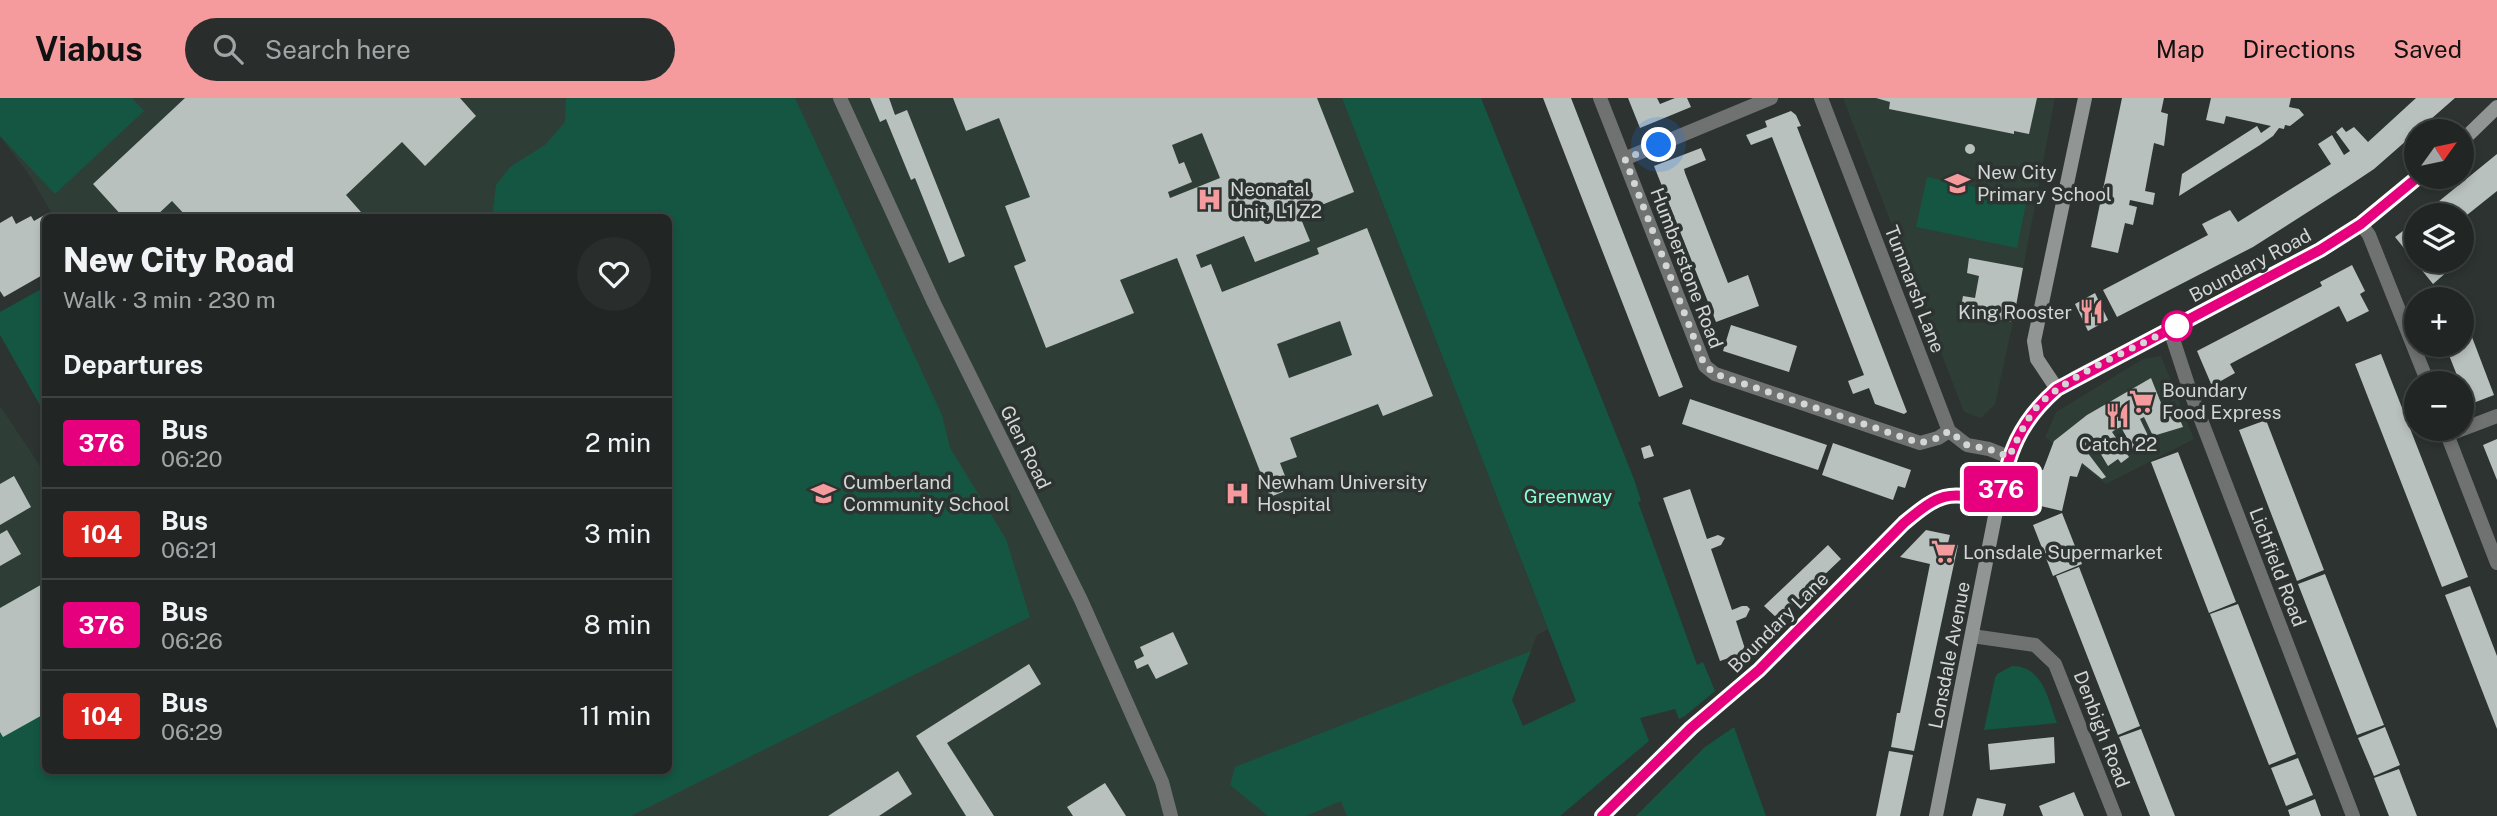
<!DOCTYPE html>
<html lang="en">
<head>
<meta charset="utf-8">
<style>
  body { margin:0; font-family:"Public Sans",sans-serif; background:#292e2c; color:#f1f3f6; height:100vh; display:flex; flex-direction:column; font-size:26px; white-space:nowrap }
  * { box-sizing:border-box; margin:0 }
  p { font-size:23px; color:#a2a5a6 }
  .icon { flex:none; width:38px; height:38px; fill:none; stroke:currentColor; stroke-width:2; stroke-linecap:round; stroke-linejoin:round }
  .map { position:relative; flex:1; overflow:hidden }
  .side { position:absolute; left:42px; top:116px; width:630px; height:560px; display:flex; flex-direction:column; background:#212624; border-radius:10px; box-shadow:0 4px 10px #0003,0 0 0 2px #3e4341 }
  .side>* { flex:none }
  .badge { padding:0 14px; border-radius:5px; font-size:24px; line-height:46px }
  .needle { width:46px; rotate:57deg }
  .tools { position:absolute; left:2404px; top:21px; display:grid; gap:14px }
  .tools a { display:grid; place-items:center; width:70px; height:70px; border-radius:50%; background:#212624; box-shadow:0 4px 10px #0003,0 0 0 2px #3e4341; font-size:35px }
  .you { position:absolute; width:35px; height:35px; margin:-18px; border:5px solid #fff; border-radius:50%; background:#1a73e8; box-shadow:0 0 0 10px #1a73e833 }
  .map>.badge { position:absolute; translate:-50% -50%; box-shadow:0 0 0 4px #fff }
  h2 { padding:0 21px; font-size:26px; line-height:63px }
  .round { display:grid; place-items:center; flex:none; width:74px; height:74px; border-radius:37px; background:#292e2c }
  .head { display:flex; align-items:center; justify-content:space-between; height:119px; padding:0 21px }
  h1 { font-size:33px; font-weight:800; line-height:52px }
  ul { padding:0; list-style:none }
  li { display:flex; align-items:center; gap:21px; height:91px; padding:0 21px; border-top:2px solid #3e4341 }
  li div { flex:1 }
  li b { display:block; font-size:26px }
  li em { font-style:normal }
  li .badge { min-width:77px; font-weight:700; text-align:center }
  header { display:flex; align-items:center; gap:42px; box-sizing:border-box; height:98px; padding:0 35px; background:#f59b9d; color:#111 }
  header strong { font-size:33px }
  nav { display:flex; gap:38px; margin-inline-start:auto; font-size:24px }
  .search { width:490px; height:63px; background:#292e2c; display:flex; align-items:center; gap:18px; box-sizing:border-box; padding:0 24px; border-radius:38px; color:#a2a5a6; font-size:26px }
  .map>svg:first-child { display:block }
</style>
</head>
<body>
<header>
<strong>Viabus</strong>
<div class="search"><svg class="icon" aria-label="search" viewBox="0 0 24 24"><circle cx="10" cy="10" r="6"/><path d="M15 15l6 6"/></svg>Search here</div>
<nav><a>Map</a><a>Directions</a><a>Saved</a></nav>
</header>
<div class="map">
<svg width="2497" height="718" viewBox="0 0 2497 718">
  <rect width="100%" height="100%" fill="#2c3330"/>
  <path fill="#2f3d37" d="M 0,0 L 1342,0 L 1548,531 L 1537,537 L 1512,602 L 1523,628 L 1577,604 L 1560,718 L 530,718 L 668,672 L 668,119 L 54,119 L 30,78 L 0,38 Z
    M 1843,0 L 2055,0 L 2013,224 L 1995,306 L 1981,320 L 1964,314 Z
    M 2161,258 L 2194,341 L 2106,386 L 2045,339 L 2056,314 L 2143,261 Z
    M 0,308 L 46,377 L 45,484 L 0,510 Z"/>
  <path fill="#145642" d="M 0,0 L 132,0 L 144,13 L 55,96 L 0,38 Z
    M 566,0 L 795,0 L 942,317 L 950,350 L 1006,441 L 1030,519 L 631,718 L 0,718 L 0,510 L 45,484 L 46,672 L 668,672 L 668,119 L 492,119 L 496,87 L 510,69 L 545,47 L 565,24 Z
    M 1342,0 L 1481,0 L 1634,381 L 1641,403 L 1638,404 L 1697,567 L 1703,564 L 1715,593 L 1685,618 L 1679,621 L 1675,611 L 1640,620 L 1649,643 L 1560,718 L 1347,718 L 1341,703 L 1306,718 L 1268,718 L 1230,687 L 1235,669 L 1531,553 L 1512,602 L 1523,628 L 1576,603 Z
    M 1927,79 L 2027,100 L 2017,150 L 1916,129 Z
    M 45,189 L 45,316 L 0,237 L 0,214 Z
    M 2012,568 C 2043,568 2048,601 2057,625 L 1984,632 L 1995,580 L 1997,576 Z
    M 1734,629 L 1766,718 L 1636,718 L 1705,649 Z"/>
  <path fill="#b9c1be" fill-rule="evenodd" d="M 185,0 L 460,0 L 476,18 L 425,68 L 402,44 L 346,97 L 361,114 L 357,119 L 187,119 L 172,103 L 155,119 L 123,119 L 93,86 Z
    M 870,0 L 889,0 L 895,17 L 907,12 L 965,158 L 949,165 L 915,80 L 911,82 L 886,21 L 880,24 Z
    M 953,0 L 1317,0 L 1354,94 L 1299,116 L 1310,143 L 1255,164 L 1244,138 L 1196,157 L 1201,170 L 1211,166 L 1222,194 L 1319,156 L 1317,150 L 1367,130 L 1433,298 L 1383,318 L 1378,306 L 1290,340 L 1297,359 L 1280,365 L 1290,391 L 1270,399 L 1177,160 L 1120,182 L 1134,215 L 1046,250 L 1014,168 L 1026,163 L 1005,108 L 1030,99 L 999,20 L 966,33 ZM 1202,35 L 1220,80 L 1170,100 L 1168,94 L 1192,84 L 1184,64 L 1179,66 L 1172,47 ZM 1340,223 L 1352,257 L 1289,280 L 1277,246 Z
    M 1543,0 L 1571,0 L 1683,289 L 1659,299 Z
    M 1628,0 L 1657,0 L 1660,6 L 1675,0 L 1687,0 L 1691,9 L 1640,30 Z
    M 1876,0 L 2037,0 L 2029,36 L 2014,33 L 2014,36 L 1889,11 L 1890,4 Z
    M 2122,0 L 2164,0 L 2161,14 L 2168,16 L 2164,48 L 2154,45 L 2145,93 L 2155,95 L 2153,107 L 2130,102 L 2129,107 L 2137,109 L 2133,127 L 2125,125 L 2118,155 L 2091,149 Z
    M 2211,0 L 2291,0 L 2289,9 L 2299,11 L 2304,17 L 2290,28 L 2285,27 L 2284,31 L 2279,30 L 2273,38 L 2260,47 L 2179,98 L 2182,76 L 2257,28 L 2261,35 L 2271,28 L 2226,18 L 2224,26 L 2206,22 Z
    M 2416,0 L 2455,0 L 2374,71 L 2347,89 L 2253,149 L 2117,219 L 2103,192 L 2208,137 L 2202,126 L 2230,112 L 2238,124 L 2331,66 L 2318,46 L 2332,37 L 2344,57 L 2350,53 L 2336,34 L 2342,29 L 2346,34 L 2354,29 L 2368,44 Z
    M 1791,13 L 1796,17 L 1801,28 L 1797,29 L 1907,314 L 1904,316 L 1875,306 L 1869,290 L 1853,296 L 1848,283 L 1864,277 L 1772,39 L 1751,47 L 1746,37 L 1767,29 L 1765,23 Z
    M1965 51a5 5 0 1 1 10 0a5 5 0 1 1-10 0Z
    M 1701,50 L 1706,62 L 1684,71 L 1685,75 L 1728,185 L 1748,177 L 1759,208 L 1716,224 L 1654,68 Z
    M 2497,56 L 2497,93 L 2462,121 L 2462,117 L 2422,117 Z
    M 48,115 L 51,119 L 46,119 L 46,175 L 4,199 L 0,193 L 0,125 L 12,118 L 16,126 L 31,118 L 34,123 Z
    M 2417,122 L 2417,163 L 2440,163 L 2448,173 L 2433,186 L 2395,139 Z
    M 1969,160 L 2023,170 L 2013,224 L 1960,214 L 1963,198 L 1975,200 L 1979,178 L 1967,175 Z
    M 2352,167 L 2365,193 L 2360,196 L 2369,213 L 2347,224 L 2339,208 L 2230,266 L 2235,275 L 2212,288 L 2197,253 L 2322,188 L 2320,184 Z
    M 2095,195 L 2108,222 L 2088,233 L 2075,206 Z
    M 2462,218 L 2464,218 L 2494,297 L 2468,307 L 2462,285 L 2460,285 L 2445,247 L 2462,247 Z
    M 1731,227 L 1797,248 L 1789,274 L 1723,253 Z
    M 2381,256 L 2468,479 L 2442,489 L 2355,266 Z
    M 2151,280 L 2163,310 L 2173,305 L 2183,329 L 2153,338 L 2144,319 L 2140,321 L 2152,346 L 2135,355 L 2121,329 L 2116,331 L 2112,334 L 2129,359 L 2121,365 L 2118,361 L 2108,368 L 2096,348 L 2087,354 L 2106,379 L 2102,381 L 2082,365 L 2077,379 L 2070,378 L 2062,413 L 2032,406 L 2039,371 L 2043,372 L 2054,343 L 2087,317 Z
    M 1690,301 L 1827,347 L 1818,372 L 1682,326 Z
    M 2266,322 L 2324,472 L 2297,483 L 2239,332 Z
    M 2497,341 L 2497,382 L 2483,347 Z
    M 1833,345 L 1911,372 L 1905,390 L 1898,388 L 1893,402 L 1822,377 Z
    M 1650,347 L 1654,358 L 1644,361 L 1641,350 Z
    M 2178,354 L 2236,504 L 2209,515 L 2151,364 Z
    M 14,378 L 31,409 L 0,427 L 0,386 Z
    M 1690,391 L 1707,441 L 1718,437 L 1725,440 L 1721,447 L 1711,451 L 1732,512 L 1742,508 L 1747,508 L 1750,511 L 1746,519 L 1736,523 L 1746,554 L 1720,563 L 1663,400 Z
    M 2062,415 L 2082,466 L 2053,478 L 2033,427 Z
    M 7,432 L 21,456 L 0,468 L 0,436 Z
    M 1926,432 L 1950,437 L 1948,445 L 1958,447 L 1914,653 L 1891,649 L 1897,615 L 1900,615 L 1930,466 L 1900,459 Z
    M 1828,447 L 1841,461 L 1778,521 L 1764,508 Z
    M 2079,469 L 2140,628 L 2118,637 L 2056,478 Z
    M 2325,476 L 2384,627 L 2357,637 L 2298,486 Z
    M 46,484 L 46,615 L 3,639 L 0,634 L 0,510 Z
    M 2470,488 L 2497,558 L 2497,631 L 2445,497 Z
    M 2238,506 L 2296,656 L 2269,667 L 2210,516 Z
    M 1173,534 L 1188,566 L 1156,581 L 1148,566 L 1137,571 L 1134,563 L 1144,558 L 1140,549 Z
    M 1029,566 L 1041,586 L 947,645 L 994,718 L 966,718 L 916,638 Z
    M 2385,629 L 2400,667 L 2374,678 L 2358,640 Z
    M 2141,631 L 2175,718 L 2150,718 L 2119,639 Z
    M 2054,639 L 2055,665 L 1990,672 L 1988,646 Z
    M 1889,653 L 1913,657 L 1900,718 L 1876,718 Z
    M 2298,660 L 2313,697 L 2286,708 L 2271,670 Z
    M 2399,671 L 2417,718 L 2389,718 L 2374,680 Z
    M 898,673 L 912,696 L 879,718 L 828,718 Z
    M 1105,685 L 1126,718 L 1073,718 L 1067,709 Z
    M 2074,694 L 2084,718 L 2043,718 L 2039,708 Z
    M 1977,700 L 2006,706 L 2003,718 L 1972,718 Z
    M 2315,701 L 2321,718 L 2290,718 L 2288,712 Z"/>
  <g fill="none" stroke-linecap="round" stroke-linejoin="round">
    <path stroke="#6f7271" stroke-width="14" d="M 840,0 L 934,205 L 1081,502 L 1162,684 L 1171,718
      M 1600,0 L 1705,268 L 1715,276 L 1920,345 L 1938,340 L 1949,333
      M 1821,0 L 1949,333 L 1967,347 L 1989,351 L 2009,359
      M 1624,61 L 1771,0
      M 2361,126 L 2369,137 L 2428,285
      M 2170,232 L 2190,293 L 2353,718
      M 2445,331 L 2497,465
      M 2447,337 L 2497,318
      M 1972,538 L 2035,547 L 2055,566 L 2115,718
      M 1602,718 L 1678,642 L 1759,572 L 1904,425 C 1945,391 1947,395 1998,403"/>
    <path stroke="#919694" stroke-width="14" d="M 2462,43 L 2497,9
      M 2057,291 L 2037,261 L 2034,243 L 2085,0
      M 1936,718 L 1998,403 C 2012,347 2023,311 2075,280 L 2320,152 L 2361,126 L 2418,79"/>
  </g>
  <g fill="none" stroke-linecap="round" stroke-linejoin="round">
    <defs>
      <path id="line" d="M 1602,718 L 1691,630 L 1759,572 L 1904,425 C 1945,391 1947,395 1998,403 C 2010,354 2017,326 2057,291 L 2320,152 L 2361,126 L 2418,79"/>
    </defs>
    <use href="#line" stroke="#fff" stroke-width="16"/>
    <use href="#line" stroke="#e6007e" stroke-width="10"/>
    <path stroke="#d2d6d4" stroke-width="7" stroke-dasharray="0 12.6" d="M 1659,47 L 1625,61 L 1704,266 L 1715,276 L 1920,345 L 1938,340 L 1949,333 L 1967,347 L 1989,351 L 2009,359 C 2017,342 2024,326 2035,311 C 2062,279 2138,249 2177,228"/>
  </g>
  <defs>
    <symbol id="school-bare" viewBox="-9 -9 18 18"><path d="M0-5L7-2L0 1L-7-2ZM-4 1L0 2.5L4 1V4Q0 6-4 4Z" fill="#f59b9d" stroke="#2c3330" stroke-width="2.5" paint-order="stroke"/></symbol>
    <symbol id="hospital-bare" viewBox="-9 -9 18 18"><path d="M-5-5h3v3.5h4V-5h3V5h-3V1.5h-4V5h-3Z" fill="#f59b9d" stroke="#2c3330" stroke-width="2.5" paint-order="stroke"/></symbol>
    <symbol id="restaurant-bare" viewBox="-9 -9 18 18"><path d="M-5-6h1v4h1v-4h1v4h1v-4h1v5L-1.5 .5V6h-2V.5L-5-1ZM5-6V6H3V1.5H1.5Q1.5-4 5-6Z" fill="#f59b9d" stroke="#2c3330" stroke-width="2.5" paint-order="stroke"/></symbol>
    <symbol id="supermarket-bare" viewBox="-9 -9 18 18"><path d="M-6-5.5h2.5l.6 2H6L4.5 2H-2.5L-4.4-4H-6ZM-1.5 3.2a1.3 1.3 0 1 0 .1 0ZM3 3.2a1.3 1.3 0 1 0 .1 0Z" fill="#f59b9d" stroke="#2c3330" stroke-width="2.5" paint-order="stroke"/></symbol>
  </defs>
  <g fill-rule="evenodd">
    <use href="#school-bare" x="1940" y="68" width="35" height="35"/>
    <use href="#hospital-bare" x="1192" y="84" width="35" height="35"/>
    <use href="#restaurant-bare" x="2074" y="196" width="35" height="35"/>
    <use href="#supermarket-bare" x="2124" y="286" width="35" height="35"/>
    <use href="#restaurant-bare" x="2100" y="300" width="35" height="35"/>
    <use href="#school-bare" x="806" y="378" width="35" height="35"/>
    <use href="#hospital-bare" x="1220" y="378" width="35" height="35"/>
    <use href="#supermarket-bare" x="1926" y="436" width="35" height="35"/>
  </g>
  <circle fill="#fff" stroke="#e6007e" stroke-width="3.5" cx="2177" cy="228" r="14"/>
  <g text-anchor="middle" stroke-width="7" stroke-linejoin="round" paint-order="stroke">
    <g font-size="19" fill="#d2d6d4" stroke="#2c3330" text-anchor="start">
      <text x="1977" y="81">New City<tspan x="1977" dy="22">Primary School</tspan></text>
      <text x="1230" y="98">Neonatal<tspan x="1230" dy="22">Unit, L1 Z2</tspan></text>
      <text x="2072" y="221" text-anchor="end">King Rooster</text>
      <text x="2162" y="299">Boundary<tspan x="2162" dy="22">Food Express</tspan></text>
      <text x="2118" y="353" text-anchor="middle">Catch 22</text>
      <text x="843" y="391">Cumberland<tspan x="843" dy="22">Community School</tspan></text>
      <text x="1257" y="391">Newham University<tspan x="1257" dy="22">Hospital</tspan></text>
      <text x="1963" y="461">Lonsdale Supermarket</text>
    </g>
    <g font-size="19" fill="#d2d6d4" stroke="#2c3330">
      <text transform="translate(2250 167) rotate(-28)" y="7">Boundary Road</text>
      <text transform="translate(1687 170) rotate(69)" y="7">Humberstone Road</text>
      <text transform="translate(1915 191) rotate(69)" y="7">Tunmarsh Lane</text>
      <text transform="translate(1026 349) rotate(64)" y="7">Glen Road</text>
      <text transform="translate(2278 469) rotate(69)" y="7">Lichfield Road</text>
      <text transform="translate(1778 524) rotate(-45)" y="7">Boundary Lane</text>
      <text transform="translate(1949 557) rotate(-79)" y="7">Lonsdale Avenue</text>
      <text transform="translate(2102 631) rotate(69)" y="7">Denbigh Road</text>
    </g>
    <g font-size="19" fill="#88ffd4" stroke="#2c3330">
      <text x="1568" y="405">Greenway</text>
    </g>
  </g>
</svg>
<div class="tools">
<a><svg class="needle" viewBox="-14 -14 28 28"><path d="M0-13l5 13h-10z" fill="#e53935"/><path d="M0 13l5-13h-10z" fill="#a2a5a6"/></svg></a>
<a><svg class="icon" aria-label="layers" viewBox="0 0 24 24"><path d="M12 4l9 5-9 5-9-5zM3 14l9 5 9-5"/></svg></a>
<a>+</a>
<a>−</a>
</div>
<div class="you" style="left:1659px;top:47px"></div>
<b class="badge" style="left:2001px;top:391px;background:#e6007e;color:#fff">376</b>
<section class="side">
<div class="head"><div><h1>New City Road</h1><p>Walk · 3 min · 230 m</p></div><a class="round"><svg class="icon" aria-label="heart" viewBox="0 0 24 24"><path d="M12 20l-8-8c-3-5 5-10 8-4 3-6 11-1 8 4z"/></svg></a></div>
<h2>Departures</h2>
<ul>
<li><span class="badge" style="background:#e6007e;color:#fff">376</span><div><b>Bus</b><p>06:20</p></div><em>2 min</em></li>
<li><span class="badge" style="background:#dc241f;color:#fff">104</span><div><b>Bus</b><p>06:21</p></div><em>3 min</em></li>
<li><span class="badge" style="background:#e6007e;color:#fff">376</span><div><b>Bus</b><p>06:26</p></div><em>8 min</em></li>
<li><span class="badge" style="background:#dc241f;color:#fff">104</span><div><b>Bus</b><p>06:29</p></div><em>11 min</em></li>
</ul>
</section>
</div>
</body>
</html>
